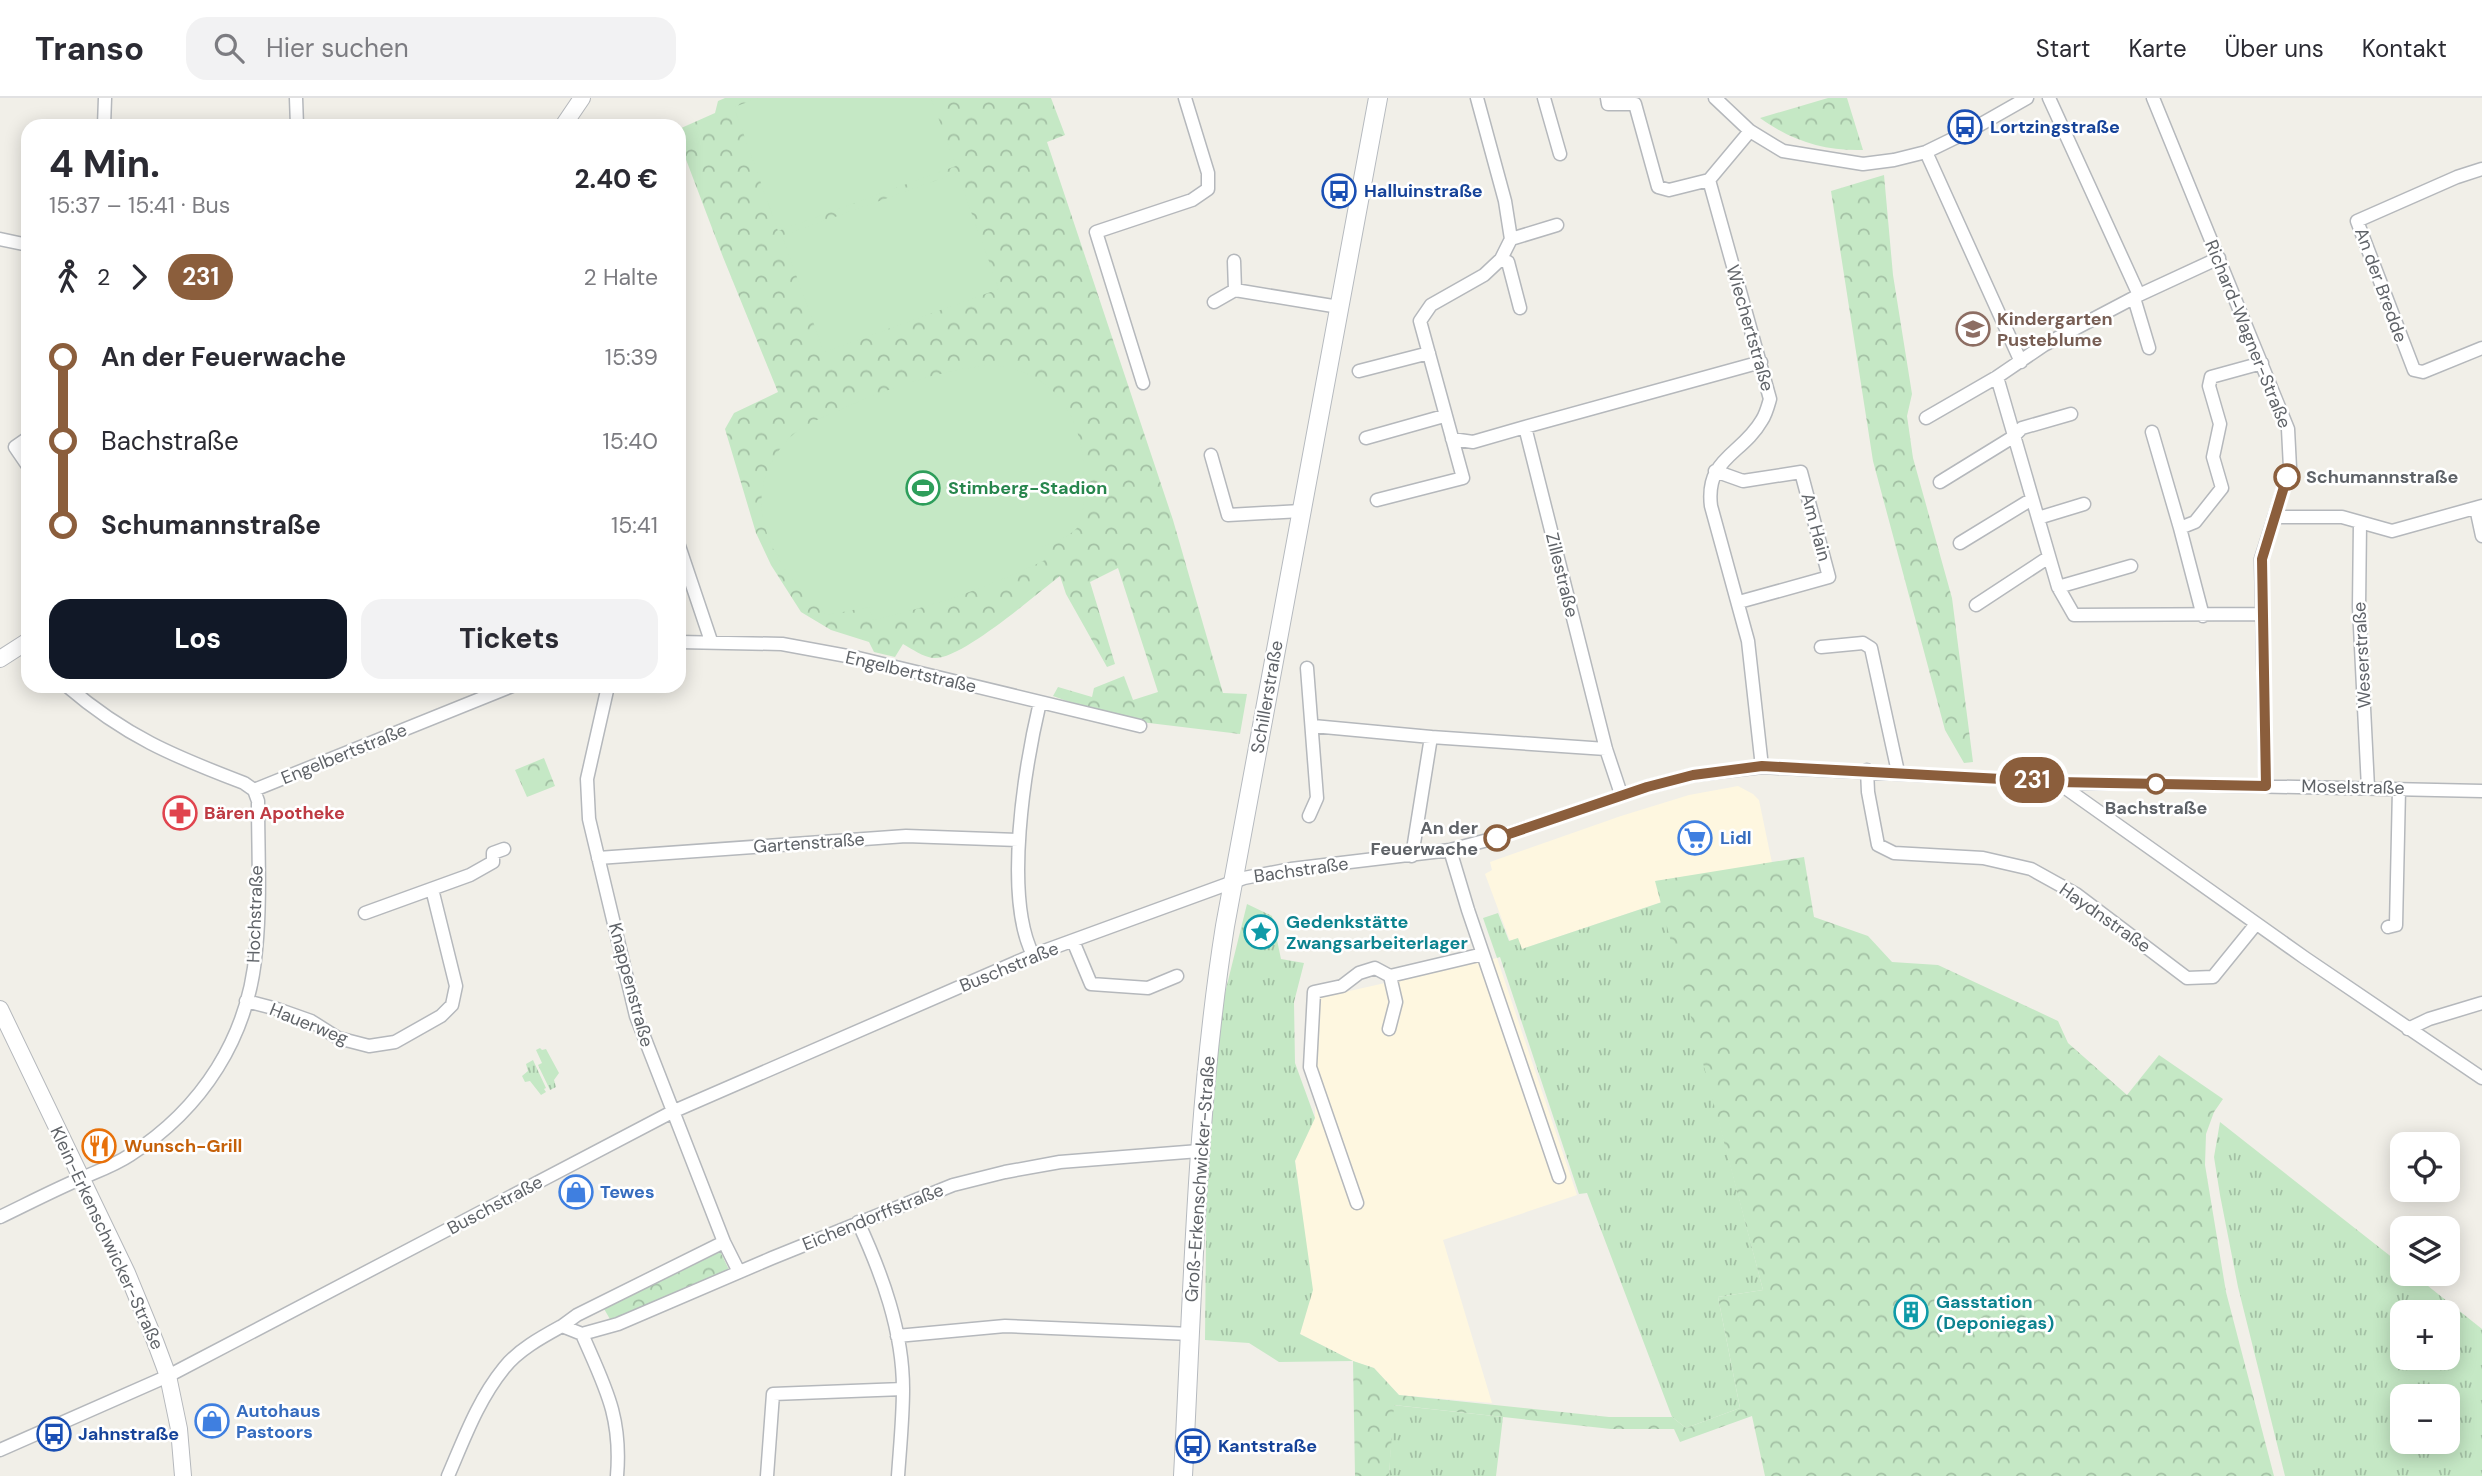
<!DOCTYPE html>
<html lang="de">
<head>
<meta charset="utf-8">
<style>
  body { margin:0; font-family:"DM Sans",sans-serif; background:#f2f2f3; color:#2b2b33; height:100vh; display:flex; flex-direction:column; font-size:26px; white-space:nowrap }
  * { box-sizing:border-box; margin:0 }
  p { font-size:23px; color:#7c7c81 }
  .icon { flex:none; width:38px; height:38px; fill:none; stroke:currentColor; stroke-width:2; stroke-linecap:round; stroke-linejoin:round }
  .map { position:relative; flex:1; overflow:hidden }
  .drawer { position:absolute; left:21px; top:21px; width:665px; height:574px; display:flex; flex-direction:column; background:#fff; border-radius:21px; box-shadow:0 4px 18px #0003 }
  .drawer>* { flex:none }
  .badge { padding:0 14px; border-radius:23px; font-size:24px; line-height:46px }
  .tools { position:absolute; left:2390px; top:1034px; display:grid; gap:14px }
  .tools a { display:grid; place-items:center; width:70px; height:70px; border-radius:14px; background:#fff; box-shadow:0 4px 18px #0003; font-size:35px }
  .map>.badge { position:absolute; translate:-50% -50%; box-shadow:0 0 0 4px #fff }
  .legs { display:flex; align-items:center; gap:10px; height:77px; padding:0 28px; font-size:23px }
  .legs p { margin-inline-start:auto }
  .overview { display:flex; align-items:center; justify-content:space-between; height:119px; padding:0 28px }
  h1 { font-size:38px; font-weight:700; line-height:52px }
  .primary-button { display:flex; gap:14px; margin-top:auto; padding:14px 28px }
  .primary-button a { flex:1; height:80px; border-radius:21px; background:#111827; color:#fff; font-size:28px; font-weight:700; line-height:80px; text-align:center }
  .primary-button a+a { background:#f2f2f3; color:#2b2b33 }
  ul { padding:0 28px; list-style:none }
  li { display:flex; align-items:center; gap:24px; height:84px; font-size:26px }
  li i { display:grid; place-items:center; width:10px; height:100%; margin:0 9px; background:currentColor }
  li i::after { content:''; width:18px; height:18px; margin:-9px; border:5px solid; border-radius:50%; background:#fff }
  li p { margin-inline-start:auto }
  li:first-child i { background:linear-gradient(#0000 50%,currentColor 0) }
  li:last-child i { background:linear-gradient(currentColor 50%,#0000 0) }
  header { display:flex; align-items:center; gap:42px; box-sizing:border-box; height:98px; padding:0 35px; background:#fff; border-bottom:2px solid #e1e1e2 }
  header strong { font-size:33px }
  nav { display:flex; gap:38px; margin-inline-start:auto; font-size:24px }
  .search { width:490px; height:63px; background:#f2f2f3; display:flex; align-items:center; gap:18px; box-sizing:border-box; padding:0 24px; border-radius:21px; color:#7c7c81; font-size:26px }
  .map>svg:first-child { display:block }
</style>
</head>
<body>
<header>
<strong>Transo</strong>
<div class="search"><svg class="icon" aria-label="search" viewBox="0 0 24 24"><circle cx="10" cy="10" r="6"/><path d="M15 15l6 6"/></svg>Hier suchen</div>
<nav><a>Start</a><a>Karte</a><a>Über uns</a><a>Kontakt</a></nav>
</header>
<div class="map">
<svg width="2482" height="1378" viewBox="0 0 2482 1378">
  <defs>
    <pattern id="grass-tufts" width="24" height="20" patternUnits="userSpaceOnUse" patternTransform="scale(1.75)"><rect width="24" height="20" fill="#c5e8c5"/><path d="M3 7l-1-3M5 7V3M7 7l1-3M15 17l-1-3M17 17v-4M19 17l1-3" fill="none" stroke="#a3c0a4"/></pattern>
    <pattern id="forest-crowns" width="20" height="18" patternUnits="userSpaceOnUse" patternTransform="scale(1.75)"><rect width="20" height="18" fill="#c5e8c5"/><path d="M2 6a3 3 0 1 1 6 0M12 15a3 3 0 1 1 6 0" fill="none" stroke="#a3c0a4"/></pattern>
  </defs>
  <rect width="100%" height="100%" fill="#f1efe8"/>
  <path fill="#fef7e0" d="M 1738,688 L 1753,696 L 1759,702 L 1772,765 L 1656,783 L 1662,804 L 1522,851 L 1510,843 L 1485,776 L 1492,772 L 1490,764 L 1621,718 L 1689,697 Z
    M 1497,860 L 1577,1097 L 1443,1142 L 1492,1305 L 1399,1297 L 1374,1270 L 1353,1263 L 1300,1236 L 1312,1192 L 1295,1062 L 1315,1020 L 1318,900 Z"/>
  <path fill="url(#grass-tufts)" fill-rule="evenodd" d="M 1662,804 L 1763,1192 L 1718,1199 L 1740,1310 L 1686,1330 L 1672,1319 L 1587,1095 L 1579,1096 L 1500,859 L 1497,860 L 1483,820 L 1498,815 L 1509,843 L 1518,840 L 1522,851 Z
    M 1247,806 L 1272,818 L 1281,861 L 1304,865 L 1294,904 L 1295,965 L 1315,1020 L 1295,1063 L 1313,1192 L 1300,1236 L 1353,1263 L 1279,1264 L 1249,1245 L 1205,1242 L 1207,1042 L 1222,907 Z
    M 540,950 L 542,952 L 546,951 L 559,975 L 554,982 L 556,989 L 550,992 L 538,967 L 542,965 L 536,952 Z
    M 533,962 L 546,990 L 544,991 L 546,994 L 541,997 L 530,983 L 525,984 L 522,978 L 528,973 L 526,966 Z
    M 2220,1024 L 2403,1168 L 2403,1176 L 2413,1176 L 2482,1231 L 2482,1378 L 2285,1378 L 2238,1189 L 2220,1097 L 2214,1059 ZM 2448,1214 L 2448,1260 L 2403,1260 L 2403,1214 ZM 2448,1298 L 2448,1344 L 2403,1344 L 2403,1298 Z
    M 1393,1307 L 1503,1319 L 1496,1378 L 1389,1378 Z"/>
  <path fill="url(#forest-crowns)" d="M 725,0 L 1051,0 L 1065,37 L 1047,44 L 1173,422 L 1223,595 L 1247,596 L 1240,636 L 1116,621 L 1053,598 L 1058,589 L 1092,599 L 1094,590 L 1124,578 L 1133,602 L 1158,594 L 1118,470 L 1090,484 L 1115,566 L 1107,569 L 1066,496 L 1060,478 C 1035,497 960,563 933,560 C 923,559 912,551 903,546 L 895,559 L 874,554 L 869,544 L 831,532 L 801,514 L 771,467 L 756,435 L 725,331 L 734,315 L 778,294 L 723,159 L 679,43 L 679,31 L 715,15 L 718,3 Z
    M 1828,0 L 1847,0 L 1863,52 C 1823,53 1792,43 1760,20 Z
    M 1884,77 L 1893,177 L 1912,296 L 1907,318 L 1913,360 L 1952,500 L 1973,664 L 1964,665 L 1945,632 L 1873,363 L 1831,93 Z
    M 544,660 L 555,688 L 527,699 L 515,672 Z
    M 1804,759 L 1814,819 L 1868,838 L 1892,864 L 1938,867 L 2058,923 L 2068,945 L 2127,997 L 2159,957 L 2223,1001 L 2214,1014 L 2206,1036 L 2205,1067 L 2226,1194 L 2274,1378 L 1765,1378 L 1752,1318 L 1680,1344 L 1674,1331 L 1611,1331 L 1394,1307 L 1389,1378 L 1355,1378 L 1353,1263 L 1374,1270 L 1399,1297 L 1609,1319 L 1672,1319 L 1686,1330 L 1740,1310 L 1718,1199 L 1763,1192 L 1655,783 Z
    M 720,1153 L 729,1172 L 611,1223 L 603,1209 Z"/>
  <path fill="#c5e8c5" d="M 759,0 L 931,0 L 956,68 L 778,133 L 734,9 Z
    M 957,75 L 999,191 L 824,254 L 782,138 Z
    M 991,267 C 1059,273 1086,324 1084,388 C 1083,401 1085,420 1077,430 C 1068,440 1050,445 1039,450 L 1045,462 C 990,489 932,509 873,522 L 869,509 L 827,517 C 786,483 744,424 769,369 C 776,355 786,341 799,332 C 812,323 828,317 842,311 C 889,290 940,272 991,267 Z"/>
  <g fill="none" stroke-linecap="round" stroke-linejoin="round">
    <defs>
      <path id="minor" d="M 296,0 L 297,28
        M 1544,0 L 1560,56
        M 1607,0 L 1608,6 L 1635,6 L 1658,89 L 1669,92 L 1709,82
        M 1715,0 L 1750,33 L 1783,53 L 1863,66 L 1894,62 L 1926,54 L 1969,33 L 2027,0
        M 2049,0 L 2139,197
        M 2153,0 L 2288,331 L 2290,370 L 2261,461 L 2266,688
        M 104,28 L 105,0
        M 1750,33 L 1709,82 L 1770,301 C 1768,308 1766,316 1762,322 C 1742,357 1705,360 1711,408 L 1748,543 L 1762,669
        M 1926,54 L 2021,264
        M 2482,71 L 2457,79 L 2357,123 L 2414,272 L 2423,274 L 2482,250
        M 0,141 L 28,147
        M 1511,141 L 1557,127
        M 1501,161 L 1508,164 L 1520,210
        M 1234,163 L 1235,192 L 1339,209
        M 2134,200 L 2149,250
        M 1214,204 L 1235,192
        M 1359,273 L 1429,255
        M 1997,279 L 2058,489 L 2074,517 L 2262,516
        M 1143,285 L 1096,134 L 1192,102 L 1208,91 L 1208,75 L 1185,0
        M 1926,320 L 1997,279 L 2044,247 L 2139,197 L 2219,160
        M 1525,329 L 1761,264
        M 2152,334 L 2180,430
        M 28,340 L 15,349 L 28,368
        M 1366,340 L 1444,318
        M 1452,341 L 1473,344 L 1525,329 L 1606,651 L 1621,696
        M 1211,357 L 1228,417 L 1301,413
        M 1715,373 L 1743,383 L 1801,374 L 1829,479 L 1739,504
        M 1940,384 L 2013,339 L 2022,330 L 2071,316
        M 1377,402 L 1463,380 L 1420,223 L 1431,207 L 1484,177 L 1501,161 L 1511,141 L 1505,103 L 1477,0
        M 2476,410 L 2482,438
        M 2274,419 L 2342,419 L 2392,433 L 2482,408
        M 2038,420 L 2084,406
        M 2360,425 L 2359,509 L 2368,690
        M 1960,445 L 2032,401
        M 679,448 L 711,543
        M 2058,489 L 2131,468
        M 1976,507 L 2049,459
        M 2203,518 L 2180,430 L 2195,424 L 2222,390 L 2213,359 L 2220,326 L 2209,288 L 2211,279 L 2262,265
        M 679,544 L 782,546 L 858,560 L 1140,628
        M 1821,549 L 1863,545 L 1871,550 L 1898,674
        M 1307,570 L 1317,700 L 1309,718
        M 608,588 L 587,681 L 589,721 L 636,918 L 724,1144 L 739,1174
        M 1313,628 L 1431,639 L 1606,651
        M 1867,672 L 1868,694 L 1878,747 L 1894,755 L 1983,760 L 2031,771 L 2076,796 L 2187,880 L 2213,879 L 2256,826
        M 2057,684 L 2305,860 L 2482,980
        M 254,692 L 512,588
        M 1450,752 L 1468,812 L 1559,1079
        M 1412,758 L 1431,639
        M 598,760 L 906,738 L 1019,742
        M 365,815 L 470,777 L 493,764 L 493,755 L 504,751
        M 2388,829 L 2396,827 L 2399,691
        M 1073,843 L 1091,886 L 1148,890 L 1177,878
        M 1033,857 C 1003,798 1025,668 1040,604
        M 246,903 L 277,911 L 311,923 L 338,940 L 369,948 L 395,944 L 441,918 L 452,907 L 456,888 L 432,791
        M 1389,931 L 1396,904 L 1390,878 L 1483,856
        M 2408,931 L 2429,921 L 2482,905
        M 1357,1105 L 1310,969 L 1314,894 L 1342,888 L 1359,875 L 1375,870 L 1390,878
        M 0,1119 C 27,1106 54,1092 82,1080 C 98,1073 115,1067 130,1057 C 202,1011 249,939 256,852 C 261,803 258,753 258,703 L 254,692 L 244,685 C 173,658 125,638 67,588
        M 858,1124 C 882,1176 903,1233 903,1291 C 903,1320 900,1349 898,1378
        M 562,1228 L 577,1217 L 724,1144
        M 582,1236 C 605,1289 622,1318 617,1378
        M 897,1238 L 1005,1228 L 1191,1236
        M 0,1352 L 168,1278 L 672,1014 L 1033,857 L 1244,780 L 1291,771 L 1450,752 L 1499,739 L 1647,689 L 1693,677 L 1762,669 L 2057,684 L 2482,693
        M 448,1378 C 464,1341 478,1302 504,1270 C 518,1252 542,1239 562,1228 L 582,1236 L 618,1226 L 772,1160 L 953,1087 L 1005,1074 L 1060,1064 L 1199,1053
        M 767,1378 L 773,1296 L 903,1291"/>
      <path id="tertiary" d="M 563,28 L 582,0
        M 0,561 L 28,543
        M 0,911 L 127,1175 L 155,1243 L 168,1278 L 179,1331 L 183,1378"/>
      <path id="secondary" d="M 1183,1378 C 1193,1194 1196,1010 1225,828 L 1378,0"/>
    </defs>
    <use href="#minor" stroke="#b5b8bc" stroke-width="15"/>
    <use href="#tertiary" stroke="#b5b8bc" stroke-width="18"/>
    <use href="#secondary" stroke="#b6babf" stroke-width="20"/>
    <use href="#minor" stroke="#fff" stroke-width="12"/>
    <use href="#tertiary" stroke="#fff" stroke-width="16"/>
    <use href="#secondary" stroke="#fff" stroke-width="18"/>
  </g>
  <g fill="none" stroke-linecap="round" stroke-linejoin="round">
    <defs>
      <path id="line-1" d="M 1497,740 L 1647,689 L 1693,677 L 1762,668 L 2057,684 L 2266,688 L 2262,461 L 2287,379"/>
    </defs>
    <use href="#line-1" stroke="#fff" stroke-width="16"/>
    <use href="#line-1" stroke="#8b5e3c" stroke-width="10"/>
  </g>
  <defs>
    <symbol id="bus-ring" viewBox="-11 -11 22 22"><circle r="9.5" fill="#fff" stroke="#1a4fb4" stroke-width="1.5"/><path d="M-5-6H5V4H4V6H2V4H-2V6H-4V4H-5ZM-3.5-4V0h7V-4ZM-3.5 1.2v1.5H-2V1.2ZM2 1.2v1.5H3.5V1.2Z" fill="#1a4fb4"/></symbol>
    <symbol id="school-ring" viewBox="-11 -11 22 22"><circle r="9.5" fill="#fff" stroke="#8d6e63" stroke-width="1.5"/><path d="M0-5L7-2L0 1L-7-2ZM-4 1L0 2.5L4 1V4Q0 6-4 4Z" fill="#8d6e63"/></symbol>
    <symbol id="stadium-ring" viewBox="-11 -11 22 22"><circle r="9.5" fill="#fff" stroke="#2e9e5b" stroke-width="1.5"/><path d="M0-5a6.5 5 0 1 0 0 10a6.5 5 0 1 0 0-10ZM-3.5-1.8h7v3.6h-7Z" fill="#2e9e5b"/></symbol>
    <symbol id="pharmacy-ring" viewBox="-11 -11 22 22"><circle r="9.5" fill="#fff" stroke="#e0444e" stroke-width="1.5"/><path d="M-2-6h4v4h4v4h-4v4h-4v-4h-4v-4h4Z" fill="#e0444e"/></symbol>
    <symbol id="supermarket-ring" viewBox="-11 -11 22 22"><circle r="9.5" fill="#fff" stroke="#3f7fe0" stroke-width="1.5"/><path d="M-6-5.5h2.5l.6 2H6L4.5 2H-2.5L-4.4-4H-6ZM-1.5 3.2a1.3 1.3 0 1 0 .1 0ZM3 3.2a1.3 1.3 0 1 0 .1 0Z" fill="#3f7fe0"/></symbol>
    <symbol id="sight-ring" viewBox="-11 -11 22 22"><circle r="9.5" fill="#fff" stroke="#0f9aa8" stroke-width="1.5"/><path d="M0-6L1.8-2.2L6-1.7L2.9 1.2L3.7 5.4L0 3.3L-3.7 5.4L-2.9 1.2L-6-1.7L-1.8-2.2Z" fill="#0f9aa8"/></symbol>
    <symbol id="restaurant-ring" viewBox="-11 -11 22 22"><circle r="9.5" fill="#fff" stroke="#e8710a" stroke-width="1.5"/><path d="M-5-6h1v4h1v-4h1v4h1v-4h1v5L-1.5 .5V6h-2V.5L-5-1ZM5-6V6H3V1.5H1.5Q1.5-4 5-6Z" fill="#e8710a"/></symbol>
    <symbol id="shop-ring" viewBox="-11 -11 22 22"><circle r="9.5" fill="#fff" stroke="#3f7fe0" stroke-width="1.5"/><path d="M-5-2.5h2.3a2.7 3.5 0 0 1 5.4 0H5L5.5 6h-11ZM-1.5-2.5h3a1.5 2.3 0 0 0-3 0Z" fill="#3f7fe0"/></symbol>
    <symbol id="building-ring" viewBox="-11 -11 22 22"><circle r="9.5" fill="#fff" stroke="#0f9aa8" stroke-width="1.5"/><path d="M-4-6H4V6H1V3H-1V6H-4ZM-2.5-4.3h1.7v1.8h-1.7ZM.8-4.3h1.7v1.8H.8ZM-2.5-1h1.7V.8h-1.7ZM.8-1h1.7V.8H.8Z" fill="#0f9aa8"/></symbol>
  </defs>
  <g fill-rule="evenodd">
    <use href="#bus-ring" x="1946" y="10" width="38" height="38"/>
    <use href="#bus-ring" x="1320" y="74" width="38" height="38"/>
    <use href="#school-ring" x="1954" y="212" width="38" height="38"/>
    <use href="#stadium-ring" x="904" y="371" width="38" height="38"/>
    <use href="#pharmacy-ring" x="161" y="696" width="38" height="38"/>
    <use href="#supermarket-ring" x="1676" y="721" width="38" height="38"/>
    <use href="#sight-ring" x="1242" y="815" width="38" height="38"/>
    <use href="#restaurant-ring" x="80" y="1029" width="38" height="38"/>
    <use href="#shop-ring" x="557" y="1075" width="38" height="38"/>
    <use href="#building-ring" x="1892" y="1195" width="38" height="38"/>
    <use href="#shop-ring" x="193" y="1304" width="38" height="38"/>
    <use href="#bus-ring" x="35" y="1317" width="38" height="38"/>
    <use href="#bus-ring" x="1174" y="1329" width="38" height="38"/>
  </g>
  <g fill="#fff" stroke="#8b5e3c" stroke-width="3.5">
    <circle cx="2287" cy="379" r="12"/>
    <circle cx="2156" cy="686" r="9"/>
    <circle cx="1497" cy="740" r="12"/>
  </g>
  <g text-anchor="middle" stroke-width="5" stroke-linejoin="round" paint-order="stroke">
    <g font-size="18" font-weight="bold" fill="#164399" stroke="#fff" text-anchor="start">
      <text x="1990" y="35">Lortzingstraße</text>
      <text x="1364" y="99">Halluinstraße</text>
      <text x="78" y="1342">Jahnstraße</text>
      <text x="1218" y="1354">Kantstraße</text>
    </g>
    <g font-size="18" fill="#5f6368" stroke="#fff">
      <text transform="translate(2381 187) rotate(70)" y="6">An der Bredde</text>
      <text transform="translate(1750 230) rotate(74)" y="6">Wiechertstraße</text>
      <text transform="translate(2248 236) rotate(68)" y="6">Richard-Wagner-Straße</text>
      <text transform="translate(1816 429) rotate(75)" y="6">Am Hain</text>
      <text transform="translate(1562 477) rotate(76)" y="6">Zillestraße</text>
      <text transform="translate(2362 557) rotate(-93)" y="6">Weserstraße</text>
      <text transform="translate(911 574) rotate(13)" y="6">Engelbertstraße</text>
      <text transform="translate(1267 599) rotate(-80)" y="6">Schillerstraße</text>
      <text transform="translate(344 656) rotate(-22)" y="6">Engelbertstraße</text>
      <text transform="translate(2353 689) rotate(1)" y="6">Moselstraße</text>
      <text transform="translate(809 745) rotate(-4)" y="6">Gartenstraße</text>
      <text transform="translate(1301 772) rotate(-8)" y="6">Bachstraße</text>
      <text transform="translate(255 816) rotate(-88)" y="6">Hochstraße</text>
      <text transform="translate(2105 820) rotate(35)" y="6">Haydnstraße</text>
      <text transform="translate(1009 869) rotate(-22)" y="6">Buschstraße</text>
      <text transform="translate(631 887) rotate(75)" y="6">Knappenstraße</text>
      <text transform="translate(309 926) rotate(22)" y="6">Hauerweg</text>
      <text transform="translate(1200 1081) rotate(-86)" y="6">Groß-Erkenschwicker-Straße</text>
      <text transform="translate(495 1107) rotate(-28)" y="6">Buschstraße</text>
      <text transform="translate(873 1119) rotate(-22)" y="6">Eichendorffstraße</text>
      <text transform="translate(107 1140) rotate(65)" y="6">Klein-Erkenschwicker-Straße</text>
    </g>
    <g font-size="18" font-weight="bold" fill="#785e54" stroke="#fff" text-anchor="start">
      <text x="1997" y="227">Kindergarten<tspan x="1997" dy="21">Pusteblume</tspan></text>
    </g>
    <g font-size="18" font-weight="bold" fill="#5f6368" stroke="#fff" text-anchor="start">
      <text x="2306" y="385">Schumannstraße</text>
      <text x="2156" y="716" text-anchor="middle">Bachstraße</text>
      <text x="1478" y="736" text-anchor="end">An der<tspan x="1478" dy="21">Feuerwache</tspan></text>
    </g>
    <g font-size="18" font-weight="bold" fill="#27864d" stroke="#fff" text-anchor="start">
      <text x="948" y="396">Stimberg-Stadion</text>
    </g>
    <g font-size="18" font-weight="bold" fill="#be3a42" stroke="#fff" text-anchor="start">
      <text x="204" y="721">Bären Apotheke</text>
    </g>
    <g font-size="18" font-weight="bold" fill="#366cbe" stroke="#fff" text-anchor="start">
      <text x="1720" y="746">Lidl</text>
      <text x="600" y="1100">Tewes</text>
      <text x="236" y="1319">Autohaus<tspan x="236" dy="21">Pastoors</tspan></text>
    </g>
    <g font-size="18" font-weight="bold" fill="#0d838f" stroke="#fff" text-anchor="start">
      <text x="1286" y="830">Gedenkstätte<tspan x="1286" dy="21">Zwangsarbeiterlager</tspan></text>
      <text x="1936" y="1210">Gasstation<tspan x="1936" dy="21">(Deponiegas)</tspan></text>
    </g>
    <g font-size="18" font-weight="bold" fill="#c56008" stroke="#fff" text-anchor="start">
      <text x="124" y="1054">Wunsch-Grill</text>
    </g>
  </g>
</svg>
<div class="tools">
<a><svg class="icon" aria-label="locate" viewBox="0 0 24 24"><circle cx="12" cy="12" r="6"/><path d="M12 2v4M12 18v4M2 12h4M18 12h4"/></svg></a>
<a><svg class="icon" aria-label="layers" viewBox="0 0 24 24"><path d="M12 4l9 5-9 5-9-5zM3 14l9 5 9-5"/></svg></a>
<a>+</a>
<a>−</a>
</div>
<b class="badge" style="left:2032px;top:682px;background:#8b5e3c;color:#fff">231</b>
<section class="drawer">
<div class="overview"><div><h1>4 Min.</h1><p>15:37 – 15:41 · Bus</p></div><b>2.40 €</b></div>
<div class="legs"><svg class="icon" aria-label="walk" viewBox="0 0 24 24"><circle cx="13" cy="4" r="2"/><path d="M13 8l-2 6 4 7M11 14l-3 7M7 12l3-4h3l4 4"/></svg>2<svg class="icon" aria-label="forward" viewBox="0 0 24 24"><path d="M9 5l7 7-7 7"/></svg><b class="badge" style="background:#8b5e3c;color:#fff">231</b><p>2 Halte</p></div>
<ul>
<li><i style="color:#8b5e3c"></i><b>An der Feuerwache</b><p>15:39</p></li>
<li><i style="color:#8b5e3c"></i><span>Bachstraße</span><p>15:40</p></li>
<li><i style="color:#8b5e3c"></i><b>Schumannstraße</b><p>15:41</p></li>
</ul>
<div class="primary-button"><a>Los</a><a>Tickets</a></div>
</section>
</div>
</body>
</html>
